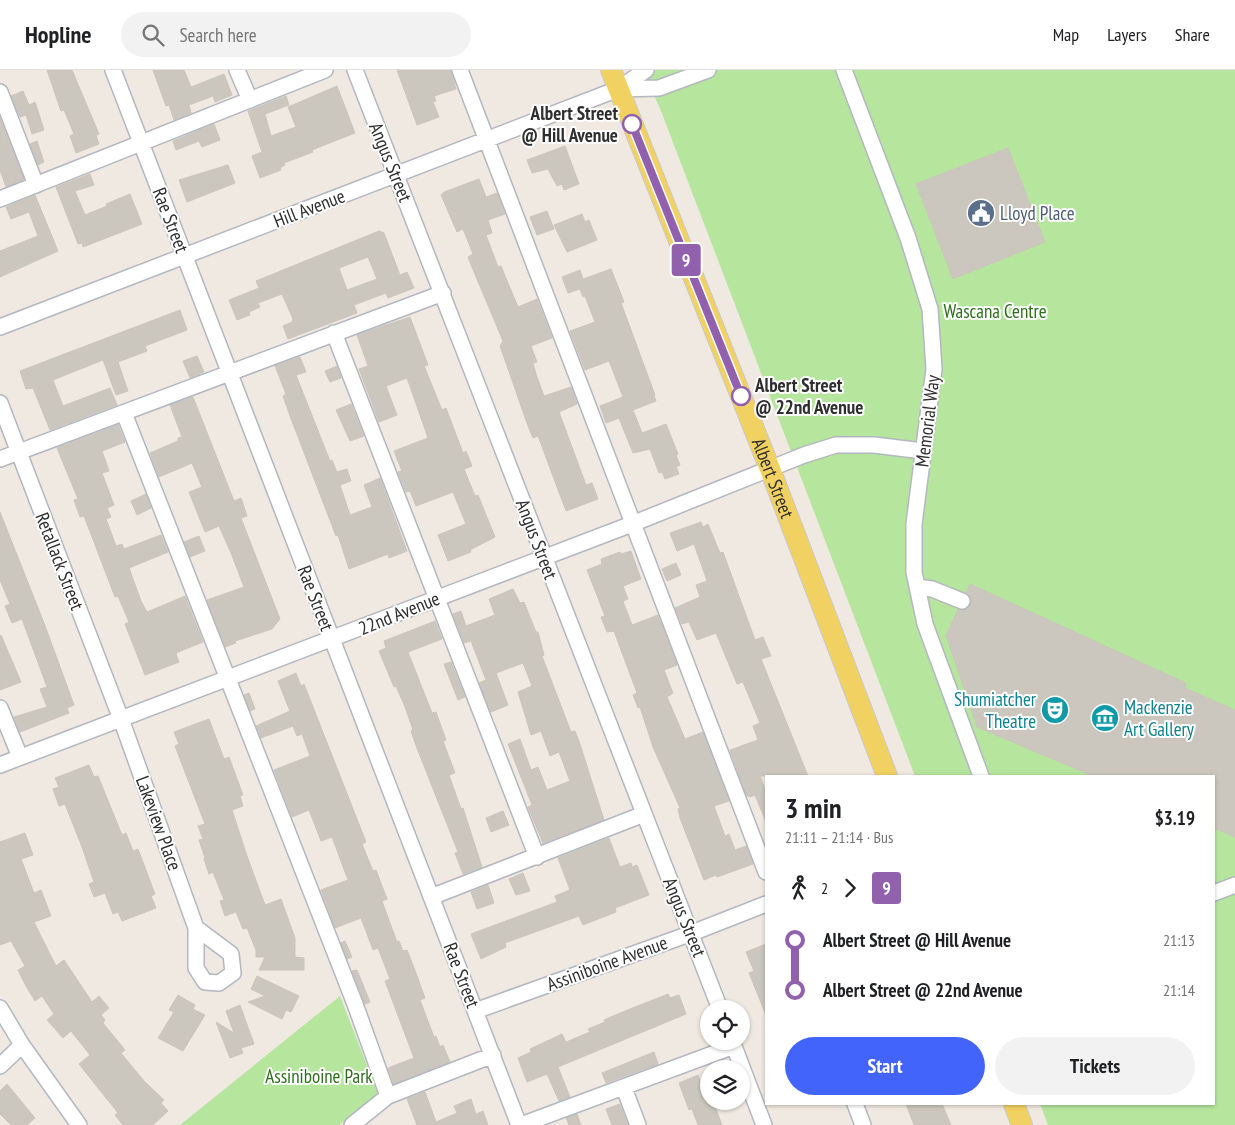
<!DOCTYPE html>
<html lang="en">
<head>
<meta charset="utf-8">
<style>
  body { margin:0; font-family:"PT Sans Narrow",sans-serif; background:#f2f2f2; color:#202124; height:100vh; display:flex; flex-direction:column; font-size:19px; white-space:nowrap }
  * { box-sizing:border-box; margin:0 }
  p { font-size:16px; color:#757577 }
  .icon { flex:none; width:28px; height:28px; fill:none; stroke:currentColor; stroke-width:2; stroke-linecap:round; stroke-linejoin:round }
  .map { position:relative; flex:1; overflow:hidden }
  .side { position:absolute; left:765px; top:705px; width:450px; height:330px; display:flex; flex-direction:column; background:#fff; border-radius:0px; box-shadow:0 1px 4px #0004 }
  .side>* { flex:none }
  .badge { padding:0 10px; border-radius:4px; font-size:18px; line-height:32px }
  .buttons { position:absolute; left:700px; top:930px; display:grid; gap:10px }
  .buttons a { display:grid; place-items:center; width:50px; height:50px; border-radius:50%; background:#fff; box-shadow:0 1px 4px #0004; font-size:25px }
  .map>.badge { position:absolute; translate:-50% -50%; box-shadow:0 0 0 2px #fff }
  .legs { display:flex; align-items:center; gap:8px; height:55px; padding:0 20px; font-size:16px }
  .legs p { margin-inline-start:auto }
  .headline { display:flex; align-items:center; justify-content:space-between; height:85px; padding:0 20px }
  h1 { font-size:28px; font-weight:600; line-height:38px }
  .button { display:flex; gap:10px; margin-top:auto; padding:10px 20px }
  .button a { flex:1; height:58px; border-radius:30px; background:#4264fb; color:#fff; font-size:20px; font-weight:600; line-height:58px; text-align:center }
  .button a+a { background:#f2f2f2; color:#202124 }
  ul { padding:0 20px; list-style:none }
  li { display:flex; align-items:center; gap:18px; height:50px; font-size:19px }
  li i { display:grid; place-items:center; width:8px; height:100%; margin:0 6px; background:currentColor }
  li i::after { content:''; width:12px; height:12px; margin:-6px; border:4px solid; border-radius:50%; background:#fff }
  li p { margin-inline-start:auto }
  li:first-child i { background:linear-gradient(#0000 50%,currentColor 0) }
  li:last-child i { background:linear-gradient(currentColor 50%,#0000 0) }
  header { display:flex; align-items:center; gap:30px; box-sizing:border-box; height:70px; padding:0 25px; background:#fff; border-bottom:1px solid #e0e0e0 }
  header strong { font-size:24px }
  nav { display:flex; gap:28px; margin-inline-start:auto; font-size:18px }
  .search { width:350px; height:45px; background:#f2f2f2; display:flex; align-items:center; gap:12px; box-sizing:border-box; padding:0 18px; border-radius:28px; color:#757577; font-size:19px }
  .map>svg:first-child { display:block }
</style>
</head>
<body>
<header>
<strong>Hopline</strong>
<div class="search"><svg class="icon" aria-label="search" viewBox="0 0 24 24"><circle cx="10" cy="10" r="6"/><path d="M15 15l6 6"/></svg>Search here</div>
<nav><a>Map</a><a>Layers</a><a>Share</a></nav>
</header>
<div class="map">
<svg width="1235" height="1055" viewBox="0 0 1235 1055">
  <rect width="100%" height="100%" fill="#efe9e1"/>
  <path fill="#b6e59e" d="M 643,0 L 1235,0 L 1235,1055 L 1048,1055 L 1040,1034 L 1214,1034 L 1214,706 L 915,706 L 661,41 Z
    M 340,926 L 378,1024 L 339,1055 L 180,1055 Z"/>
  <path fill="#cbc7bf" stroke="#cbc5ba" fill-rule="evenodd" d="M 47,0 L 72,0 L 99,64 L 96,65 L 99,74 L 76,83 L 70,66 L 74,64 L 64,40 L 61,41 Z
    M 153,0 L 184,0 L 191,17 L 224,4 L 232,25 L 215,32 L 213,26 L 189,35 L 191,43 L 174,50 L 169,35 L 166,36 Z
    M 397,0 L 451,0 L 456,19 L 434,26 L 436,31 L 433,32 L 439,47 L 417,55 Z
    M 337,16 L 355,63 L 312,80 L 313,82 L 284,93 L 285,95 L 280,98 L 281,100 L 260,108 L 252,86 L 262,82 L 248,41 L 286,26 L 289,35 L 265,44 L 271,66 L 296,57 L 288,37 Z
    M 23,21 L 29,35 L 35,32 L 44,60 L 32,64 L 26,45 L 20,47 L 11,26 Z
    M 0,48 L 24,109 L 6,117 L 0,100 Z
    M 214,54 L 220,70 L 202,77 L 199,71 L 176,80 L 173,71 Z
    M 37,71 L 44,92 L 38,95 L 30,74 Z
    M 565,76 L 579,114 L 564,120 L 562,114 L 557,116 L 548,99 L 532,103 L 527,90 Z
    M 1008,78 L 1045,172 L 953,209 L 916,114 Z
    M 228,95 L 235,113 L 187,132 L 179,110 Z
    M 90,104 L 94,115 L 75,121 L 85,145 L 107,136 L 106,134 L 130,124 L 142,154 L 83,177 L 82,173 L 78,174 L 56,117 Z
    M 479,109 L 486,127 L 497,123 L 505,144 L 488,150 L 492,163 L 486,165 L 498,197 L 501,196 L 518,237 L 537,229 L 552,268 L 531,276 L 537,292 L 533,293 L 536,304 L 544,326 L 571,317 L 577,334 L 559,342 L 586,415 L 592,413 L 598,429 L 566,441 L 538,366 L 533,368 L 528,356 L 500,276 L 503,271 L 469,190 L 468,187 L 473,184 L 463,159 L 457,162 L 441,125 L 444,122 Z
    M 35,125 L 58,181 L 0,207 L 0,181 L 38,166 L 29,142 L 11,149 L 6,137 Z
    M 547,141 L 554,159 L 537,165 L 530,147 Z
    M 582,144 L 585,152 L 589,150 L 597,170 L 567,182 L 554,155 Z
    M 379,161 L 384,163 L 400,205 L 407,202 L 414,218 L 388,228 L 386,223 L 354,235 L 357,243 L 288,269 L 283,256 L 292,252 L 293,249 L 282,224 L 258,233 L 260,237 L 249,242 L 250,245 L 237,250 L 229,230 L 259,218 L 256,211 ZM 368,187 L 377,209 L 347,220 L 339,198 Z
    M 611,199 L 624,232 L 621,233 L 655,325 L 654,326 L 656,331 L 633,340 L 642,363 L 666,354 L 678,384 L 676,385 L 680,395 L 676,397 L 679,404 L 665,409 L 662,402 L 659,403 L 650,379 L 633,383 L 619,348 L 606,353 L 600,336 L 623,327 L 609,291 L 585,300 L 570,261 L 595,252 L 585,226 L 583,227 L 580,219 L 568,223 L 562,207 L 580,200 L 583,209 Z
    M 180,240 L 187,260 L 145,276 L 147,281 L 118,292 L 128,321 L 116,325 L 103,290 L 53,310 L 63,336 L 110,318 L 117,335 L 50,360 L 33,318 L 26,319 L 20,301 Z
    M 410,247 L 428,295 L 424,296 L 442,340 L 446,338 L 463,383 L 466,381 L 472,396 L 464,399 L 475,426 L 478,425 L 495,467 L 470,480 L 471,482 L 448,491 L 438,465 L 466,454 L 453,422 L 416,436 L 410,421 L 406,422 L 398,402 L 402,401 L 394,381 L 428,368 L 407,308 L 386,316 L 397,345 L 379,352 L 359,299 L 368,296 L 357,265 Z
    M 197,286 L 204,302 L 190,308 L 183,291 Z
    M 300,287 L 306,302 L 296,305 L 330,391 L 332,390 L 337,402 L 347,399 L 351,411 L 340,415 L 350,445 L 372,437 L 364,415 L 380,408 L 407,481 L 389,488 L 388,484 L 349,499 L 338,465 L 336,466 L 290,346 L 283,326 L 286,324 L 275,296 Z
    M 337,296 L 341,308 L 330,312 L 325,301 Z
    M 193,327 L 234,431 L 241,428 L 247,446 L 241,448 L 280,549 L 272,559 L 235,571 L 236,573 L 225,577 L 207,530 L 244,517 L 231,483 L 219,456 L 205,462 L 189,422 L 202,417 L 192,393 L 159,407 L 150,383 L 178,371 L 178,368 L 182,367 L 170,335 Z
    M 351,334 L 364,366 L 350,371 L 336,340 Z
    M 118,355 L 125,372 L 102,381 L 109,401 L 102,403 L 114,435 L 107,438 L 111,447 L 106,449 L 116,476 L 122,474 L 124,479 L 161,465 L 168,482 L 129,498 L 141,531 L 147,542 L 185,526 L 203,572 L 178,582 L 176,584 L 179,592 L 145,605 L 125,554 L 129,552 L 118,526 L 115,527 L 84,446 L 80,447 L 74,430 L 78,429 L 57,378 Z
    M 146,424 L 151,438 L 137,445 L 131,431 Z
    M 0,442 L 44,553 L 74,635 L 67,638 L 69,643 L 20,662 L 14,647 L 47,637 L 40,619 L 47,617 L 22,549 L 12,553 L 5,536 L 10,534 L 0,510 Z
    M 701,452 L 703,457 L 708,454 L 720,483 L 723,482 L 755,570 L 763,567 L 771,586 L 761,589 L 808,706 L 760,706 L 766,722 L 766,752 L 755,725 L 750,727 L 746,725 L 730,680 L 758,670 L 753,656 L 760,653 L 743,612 L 737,614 L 716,563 L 697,570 L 689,552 L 682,554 L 675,538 L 700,527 L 696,515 L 707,511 L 694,474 L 677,481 L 670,463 Z
    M 199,466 L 205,481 L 190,487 L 184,472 Z
    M 631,481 L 641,509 L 623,516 L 628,529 L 623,531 L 632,555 L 658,545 L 677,595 L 664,600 L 673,623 L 667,627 L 685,669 L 703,662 L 729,731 L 714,736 L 725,766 L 729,764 L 735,780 L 746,776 L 753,794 L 717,807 L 716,805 L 704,810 L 680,748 L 678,739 L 680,738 L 653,677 L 640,637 L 638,638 L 633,625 L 637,623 L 621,580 L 614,561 L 607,562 L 601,547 L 605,546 L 587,500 L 602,494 L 601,489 L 620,482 L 621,484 Z
    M 676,493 L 681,505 L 667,511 L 662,499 Z
    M 970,514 L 1186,613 L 1185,618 L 1235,640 L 1235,767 L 1214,758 L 1214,706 L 1093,706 L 977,657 L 946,565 L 958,540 L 964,540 L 970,535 L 971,529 L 966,523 Z
    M 513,519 L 520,533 L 524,532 L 536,562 L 538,562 L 544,585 L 542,586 L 571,662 L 575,661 L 580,674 L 604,750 L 543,773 L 528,737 L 532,735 L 508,674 L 520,669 L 531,700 L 538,697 L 547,720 L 570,711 L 559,682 L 550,686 L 541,661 L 531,665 L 518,622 L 532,616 L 523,593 L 496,603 L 508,635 L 491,642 L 479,613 L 486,610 L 471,571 L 464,573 L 453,544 L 461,541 L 466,556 L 495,545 L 489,529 Z
    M 435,551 L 442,569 L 408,582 L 432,643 L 436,642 L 446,670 L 443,671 L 455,703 L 449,705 L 461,739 L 463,738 L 482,797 L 463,804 L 455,783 L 458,782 L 415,673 L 411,661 L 413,660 L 405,637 L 396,616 L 394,617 L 379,581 L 386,578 L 384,571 Z
    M 1,565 L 21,612 L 0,620 L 0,566 Z
    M 451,592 L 465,627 L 458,630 L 444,594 Z
    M 296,603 L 301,616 L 304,614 L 366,772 L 362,774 L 373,801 L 376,800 L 387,829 L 382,831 L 397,872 L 399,871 L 403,881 L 407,880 L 413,895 L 425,928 L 420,930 L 434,967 L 436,966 L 440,977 L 443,975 L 450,992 L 394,1014 L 388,998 L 414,988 L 385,911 L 390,909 L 378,878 L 373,880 L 361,848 L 335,858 L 321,820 L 348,810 L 332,767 L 321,771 L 309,740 L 292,747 L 274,700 L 310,686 L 302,664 L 297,666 L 293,656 L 261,668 L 256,656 L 290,641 L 278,611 Z
    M 249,623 L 255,639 L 250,641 L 244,625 Z
    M 209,649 L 224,689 L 229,687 L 243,725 L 240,726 L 243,736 L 232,740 L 247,786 L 265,835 L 281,829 L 295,868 L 295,887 L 304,888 L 304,900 L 259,900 L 265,887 L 256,887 L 256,880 L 247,858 L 243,859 L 236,842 L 225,846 L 220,831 L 224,830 L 213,802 L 209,804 L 204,789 L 205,788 L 199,770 L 203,769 L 198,756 L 205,754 L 175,676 L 179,674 L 174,662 Z
    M 89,695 L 94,707 L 98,706 L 122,765 L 126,763 L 133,781 L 138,779 L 155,824 L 151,826 L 156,838 L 122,851 L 118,842 L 113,844 L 105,823 L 94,827 L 89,814 L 94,812 L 82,777 L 65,734 L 59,736 L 53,719 L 59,717 L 55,708 Z
    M 503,741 L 509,755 L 491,762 L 486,748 Z
    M 25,763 L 33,785 L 21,789 L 34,823 L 41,820 L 51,846 L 34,852 L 56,896 L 64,890 L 92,932 L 99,926 L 109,938 L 101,945 L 105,950 L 103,953 L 125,980 L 121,983 L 144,1011 L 164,1030 L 161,1033 L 168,1041 L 153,1055 L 123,1055 L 115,1045 L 118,1043 L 79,994 L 90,985 L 71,961 L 63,968 L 47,950 L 54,944 L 42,926 L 35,931 L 26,916 L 18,900 L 25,896 L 11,871 L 0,875 L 0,772 Z
    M 609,768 L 620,797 L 631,793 L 632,797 L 637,795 L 649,825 L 615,838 L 616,842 L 583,855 L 579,846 L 505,873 L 506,877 L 481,889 L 471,864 L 557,832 L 555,826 L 570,820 L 558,788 Z
    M 523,803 L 530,821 L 516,825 L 509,809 Z
    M 488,815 L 494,833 L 477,839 L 471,822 Z
    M 345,871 L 352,887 L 347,889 L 341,873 Z
    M 766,874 L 766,945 L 749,903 L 754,901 L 746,882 Z
    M 357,900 L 370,932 L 365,934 L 352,901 Z
    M 257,906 L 299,926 L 291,942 L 286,940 L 282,949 L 248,932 L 265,926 L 251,919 Z
    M 668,924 L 670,928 L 679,925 L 686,944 L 558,997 L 570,1027 L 559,1031 L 547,1004 L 527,1012 L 518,988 L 531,982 L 530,979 L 562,964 L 566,972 L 590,962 L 588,959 L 605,952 L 604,950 L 620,943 Z
    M 178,925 L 195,935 L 193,939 L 205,945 L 183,981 L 158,968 L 174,942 L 169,940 Z
    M 240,935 L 254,974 L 241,978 L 243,983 L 230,988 L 216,952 L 234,963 L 226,941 Z
    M 654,982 L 658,994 L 606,1013 L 602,1003 Z
    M 698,1005 L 702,1017 L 709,1015 L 709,1031 L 713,1031 L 722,1055 L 698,1055 L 692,1039 L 689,1040 L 679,1013 Z
    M 7,1014 L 35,1048 L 27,1055 L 11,1055 L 0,1044 L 0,1021 Z
    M 425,1022 L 436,1052 L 457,1043 L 454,1036 L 471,1029 L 476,1044 L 483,1041 L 488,1055 L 417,1055 L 407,1029 Z
    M 620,1034 L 628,1055 L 612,1055 L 606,1039 Z
    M 906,1034 L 942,1034 L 951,1055 L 914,1055 Z
    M 577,1044 L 581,1055 L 569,1055 L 566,1048 Z"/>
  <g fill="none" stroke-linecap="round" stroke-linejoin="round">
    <defs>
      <path id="minor" d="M 113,0 L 519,1055
        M 237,0 L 250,30
        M 355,0 L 720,939
        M 460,0 L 766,802
        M 844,0 L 908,168 L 930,239 L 934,299 L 914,454 L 914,502 L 925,554 L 981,706
        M 618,19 L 659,18 L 708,0
        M 0,22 L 36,115
        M 0,129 L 325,0
        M 0,257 L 618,19 L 646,0
        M 334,263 L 537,787
        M 0,333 L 121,649 L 196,858 L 196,898 L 205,912 L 219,913 L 233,903 L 231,884 L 196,858
        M 124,343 L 355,934 L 388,1026 L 352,1055
        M 0,389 L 443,223
        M 917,517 L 932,519 L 962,531
        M 0,638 L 20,687
        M 0,695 L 632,454 L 804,385 L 836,375 L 874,375 L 923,381
        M 1214,823 L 1235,815
        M 431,827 L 644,744
        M 0,938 L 22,975 L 79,1055
        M 475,941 L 692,863 L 766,834
        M 732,971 L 764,1055
        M 0,996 L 22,975
        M 624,1018 L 638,1055
        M 388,1026 L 493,985
        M 855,1034 L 863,1055
        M 521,1055 L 734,976"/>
      <g id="major">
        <path id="s1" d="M 611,0 L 770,399 L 887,706"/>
        <path d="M 1014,1034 L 1022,1055"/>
      </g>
    </defs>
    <use href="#minor" stroke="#b4b7c1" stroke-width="18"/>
    <use href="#major" stroke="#c9c9c9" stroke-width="22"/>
    <use href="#minor" stroke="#fff" stroke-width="15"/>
    <use href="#major" stroke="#f2d163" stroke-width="20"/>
  </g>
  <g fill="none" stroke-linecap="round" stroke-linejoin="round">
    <defs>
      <path id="line-1" d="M 632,54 L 741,326"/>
    </defs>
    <use href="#line-1" stroke="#fff" stroke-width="11"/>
    <use href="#line-1" stroke="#9161ad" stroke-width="8"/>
  </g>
  <defs>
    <symbol id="civic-disc" viewBox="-11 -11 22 22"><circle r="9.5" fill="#5c6f8a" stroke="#fff"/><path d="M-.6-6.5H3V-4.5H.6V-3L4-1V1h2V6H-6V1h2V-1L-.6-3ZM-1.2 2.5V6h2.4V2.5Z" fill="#fff"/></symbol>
    <symbol id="theatre-disc" viewBox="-11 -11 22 22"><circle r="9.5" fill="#0f9aa8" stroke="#fff"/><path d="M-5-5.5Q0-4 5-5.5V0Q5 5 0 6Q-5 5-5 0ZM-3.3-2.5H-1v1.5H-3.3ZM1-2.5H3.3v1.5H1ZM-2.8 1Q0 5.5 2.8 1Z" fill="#fff"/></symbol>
    <symbol id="museum-disc" viewBox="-11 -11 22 22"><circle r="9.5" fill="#0f9aa8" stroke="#fff"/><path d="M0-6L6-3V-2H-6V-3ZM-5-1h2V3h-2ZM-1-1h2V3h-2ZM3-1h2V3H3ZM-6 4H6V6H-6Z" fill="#fff"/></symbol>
  </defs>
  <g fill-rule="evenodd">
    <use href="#civic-disc" x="965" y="127" width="32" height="32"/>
    <use href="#theatre-disc" x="1039" y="624" width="32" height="32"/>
    <use href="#museum-disc" x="1089" y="632" width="32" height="32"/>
  </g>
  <g fill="#fff" stroke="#9161ad" stroke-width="2.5">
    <circle cx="632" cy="54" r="9"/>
    <circle cx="741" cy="326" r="9"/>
  </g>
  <g text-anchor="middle" stroke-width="4" stroke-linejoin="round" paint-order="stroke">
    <g font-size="19" font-weight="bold" fill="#2e2e2e" stroke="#fff" text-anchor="end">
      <text x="618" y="50">Albert Street<tspan x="618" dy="22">@ Hill Avenue</tspan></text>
      <text x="755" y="322" text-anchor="start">Albert Street<tspan x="755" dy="22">@ 22nd Avenue</tspan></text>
    </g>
    <g font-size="19" fill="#2e2e2e" stroke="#fff">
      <text transform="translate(391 92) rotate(68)" y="7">Angus Street</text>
      <text transform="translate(309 138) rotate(-21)" y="7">Hill Avenue</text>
      <text transform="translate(171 150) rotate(69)" y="7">Rae Street</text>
      <text transform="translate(927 351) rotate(-83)" y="7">Memorial Way</text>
      <text dy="7" stroke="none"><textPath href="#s1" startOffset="439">Albert Street</textPath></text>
      <text transform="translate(537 469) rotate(69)" y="7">Angus Street</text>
      <text transform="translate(60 491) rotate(69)" y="7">Retallack Street</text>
      <text transform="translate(316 528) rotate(69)" y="7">Rae Street</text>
      <text transform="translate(399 543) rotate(-22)" y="7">22nd Avenue</text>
      <text transform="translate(159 753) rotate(70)" y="7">Lakeview Place</text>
      <text transform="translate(685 847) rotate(68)" y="7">Angus Street</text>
      <text transform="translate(607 893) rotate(-20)" y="7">Assiniboine Avenue</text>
      <text transform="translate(462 905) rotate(69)" y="7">Rae Street</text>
    </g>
    <g font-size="19" fill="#4e5e75" stroke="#fff" text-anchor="start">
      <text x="1000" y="150">Lloyd Place</text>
    </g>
    <g font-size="19" fill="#2c6e1b" stroke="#fff">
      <text x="995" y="248">Wascana Centre</text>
      <text x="319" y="1013">Assiniboine Park</text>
    </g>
    <g font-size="19" fill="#0d838f" stroke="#fff" text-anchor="end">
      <text x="1036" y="636">Shumiatcher<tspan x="1036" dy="22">Theatre</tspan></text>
      <text x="1124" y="644" text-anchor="start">Mackenzie<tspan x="1124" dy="22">Art Gallery</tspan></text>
    </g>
  </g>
</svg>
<div class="buttons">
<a><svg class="icon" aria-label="locate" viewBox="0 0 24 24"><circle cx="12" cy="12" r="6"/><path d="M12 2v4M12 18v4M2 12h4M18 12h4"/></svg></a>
<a><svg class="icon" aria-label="layers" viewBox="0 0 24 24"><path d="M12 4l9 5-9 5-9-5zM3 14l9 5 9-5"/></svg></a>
</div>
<b class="badge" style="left:686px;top:190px;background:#9161ad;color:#fff">9</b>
<section class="side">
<div class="headline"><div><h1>3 min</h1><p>21:11 – 21:14 · Bus</p></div><b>$3.19</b></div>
<div class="legs"><svg class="icon" aria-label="walk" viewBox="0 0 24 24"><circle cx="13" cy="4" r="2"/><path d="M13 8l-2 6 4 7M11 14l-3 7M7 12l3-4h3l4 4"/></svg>2<svg class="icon" aria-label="forward" viewBox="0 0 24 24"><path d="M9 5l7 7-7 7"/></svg><b class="badge" style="background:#9161ad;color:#fff">9</b></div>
<ul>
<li><i style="color:#9161ad"></i><b>Albert Street @ Hill Avenue</b><p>21:13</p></li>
<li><i style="color:#9161ad"></i><b>Albert Street @ 22nd Avenue</b><p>21:14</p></li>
</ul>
<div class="button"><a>Start</a><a>Tickets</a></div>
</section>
</div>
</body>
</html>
